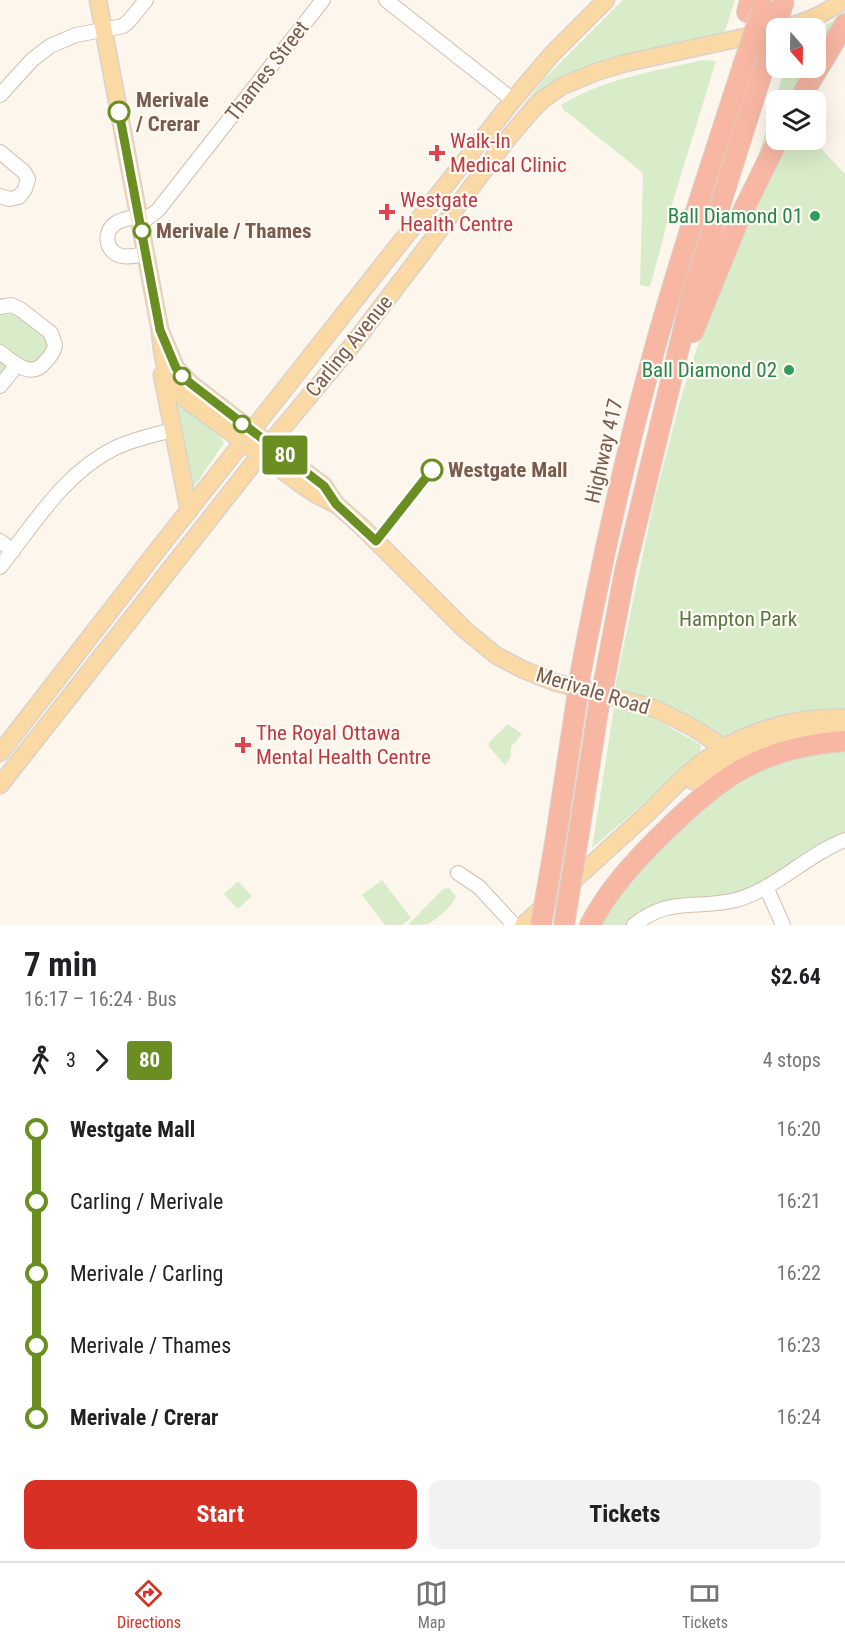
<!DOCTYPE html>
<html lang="en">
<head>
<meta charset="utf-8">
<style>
  body { margin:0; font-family:"Roboto Condensed",sans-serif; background:#f2f2f2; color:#202124; height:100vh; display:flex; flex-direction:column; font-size:22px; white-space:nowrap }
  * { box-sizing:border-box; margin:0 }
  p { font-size:20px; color:#757577 }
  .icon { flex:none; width:33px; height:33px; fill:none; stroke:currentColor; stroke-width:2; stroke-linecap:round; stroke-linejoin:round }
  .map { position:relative; height:925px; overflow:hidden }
  .details { display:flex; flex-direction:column; background:#fff; flex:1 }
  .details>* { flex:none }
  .badge { padding:0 12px; border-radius:4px; font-size:21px; line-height:39px }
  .needle { width:39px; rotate:160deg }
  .tools { position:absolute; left:766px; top:18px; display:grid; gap:12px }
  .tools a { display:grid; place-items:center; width:60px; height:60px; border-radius:12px; background:#fff; box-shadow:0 6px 24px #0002; font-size:30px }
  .map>.badge { position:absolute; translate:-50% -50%; box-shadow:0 0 0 3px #fff }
  .legs { display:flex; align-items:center; gap:9px; height:66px; padding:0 24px; font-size:20px }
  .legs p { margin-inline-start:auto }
  .overview { display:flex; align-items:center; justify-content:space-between; height:102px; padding:0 24px }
  h1 { font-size:33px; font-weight:700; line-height:45px }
  .button { display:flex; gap:12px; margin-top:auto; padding:12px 24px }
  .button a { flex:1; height:69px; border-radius:12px; background:#d93025; color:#fff; font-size:24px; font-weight:700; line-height:69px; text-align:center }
  .button a+a { background:#f2f2f2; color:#202124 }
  ul { padding:0 24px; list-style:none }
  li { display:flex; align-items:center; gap:21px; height:72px; font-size:22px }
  li i { display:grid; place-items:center; width:9px; height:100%; margin:0 8px; background:currentColor }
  li i::after { content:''; width:15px; height:15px; margin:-8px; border:4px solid; border-radius:50%; background:#fff }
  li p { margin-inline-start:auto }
  li:first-child i { background:linear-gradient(#0000 50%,currentColor 0) }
  li:last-child i { background:linear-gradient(currentColor 50%,#0000 0) }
  .dock { display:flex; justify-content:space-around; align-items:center; height:84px; border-top:2px solid #e0e0e0; background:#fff; font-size:16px; color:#757577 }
  .dock a { display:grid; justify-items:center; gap:3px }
  .dock .current { color:#d93025 }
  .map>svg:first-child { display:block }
</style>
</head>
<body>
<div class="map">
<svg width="845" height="925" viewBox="0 0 845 925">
  <rect width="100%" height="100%" fill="#fdf6ec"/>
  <path fill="#d8ecc9" d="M 623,0 L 735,0 L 724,34 L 526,106 L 524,104 L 544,79 Z
    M 845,11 L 845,15 L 816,60 L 816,30 L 833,21 Z
    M 703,60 L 716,61 L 673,201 L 650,287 L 640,285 L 643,173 L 564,110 L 561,105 C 603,79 655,71 703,60 Z
    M 785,68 L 812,68 L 793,100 L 777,100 L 777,130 L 764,157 L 755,166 Z
    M 785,140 L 813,140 L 845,174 L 845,711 L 757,725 L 722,737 L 615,687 L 654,501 L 680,401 L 709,311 Z
    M 6,310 L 12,310 L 46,335 L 50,345 L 39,363 L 28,367 L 0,384 L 0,315 Z
    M 174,405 L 178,405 C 191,414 218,430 224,443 L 194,487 L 191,487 Z
    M 614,708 L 651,717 L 701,745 L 700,755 L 592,848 Z
    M 508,724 L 522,734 L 511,747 L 511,757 L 505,765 L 489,747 L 489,742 Z
    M 845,744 L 845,844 L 766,891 L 680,909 L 639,925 L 596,925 L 683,817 L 747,770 Z
    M 382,880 L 411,918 L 402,925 L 385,925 L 362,895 Z
    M 238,881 L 252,896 L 238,909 L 224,894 Z
    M 449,888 L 456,896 C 453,906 437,919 428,924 C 422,925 414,925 408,925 L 443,889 Z"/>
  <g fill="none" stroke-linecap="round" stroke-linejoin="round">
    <defs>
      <path id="minor" d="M 386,0 L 513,100
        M 0,95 L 32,60 L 50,46 L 76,35 L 123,26 L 129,21 L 146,0
        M 0,152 L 24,172 L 28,179 L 25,189 L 19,197 L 9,199 L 0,196
        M 139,216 C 131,218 122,219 116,223 C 102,232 106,253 122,256 C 130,258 138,255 146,254
        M 140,224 L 158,210 L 323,0
        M 0,307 L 11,305 L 20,309 L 51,333 L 55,345 C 54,352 50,357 45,362 C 31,380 13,362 0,352
        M 0,386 L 17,365
        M 0,541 L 13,551
        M 0,567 C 34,524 65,472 115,448 C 134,439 154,435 173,430
        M 458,873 L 479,887 L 514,925
        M 766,887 L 783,925
        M 634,925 C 670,896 696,910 736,900 C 776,889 806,855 845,840"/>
      <path id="major" d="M 98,0 L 160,330 C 162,357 165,383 188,401 L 305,487 L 317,495 L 335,504
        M 782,28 C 805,23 825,14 843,0
        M 160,330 L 176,368 L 190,383 L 324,486 L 336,504 L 363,528 L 465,630 L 497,656 L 524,670 L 554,682 L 621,699 L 656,709 L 692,727 L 723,747 L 734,750 L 749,750
        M 162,375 L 189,511
        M 0,753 L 159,548 L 513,100 L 552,54 L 606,0
        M 693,781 C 738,751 790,729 845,731
        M 0,785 L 260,455 L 353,344 L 417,260 L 509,137 L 532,110 L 542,100 L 562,86 L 596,72 L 626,63 L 763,33
        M 523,925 C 562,891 601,856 639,821 C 659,804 675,783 696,767 C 737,733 792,716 845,718"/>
      <path id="highway" d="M 747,12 L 750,0
        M 799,100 L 845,24
        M 693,332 L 739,219 L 778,140
        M 580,676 C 601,565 625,454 656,344 C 682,250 714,156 744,63
        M 604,682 L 625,571 L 692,294 L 767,57
        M 580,826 L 599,704
        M 556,837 L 577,699
        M 590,925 C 608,890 633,863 661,835 C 720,777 760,747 845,741"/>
    </defs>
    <use href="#minor" stroke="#d1beb0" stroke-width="16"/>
    <use href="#major" stroke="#dad1cd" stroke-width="19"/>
    <use href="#highway" stroke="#dad1cd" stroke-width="22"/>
    <use href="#minor" stroke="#fff" stroke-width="14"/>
    <use href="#major" stroke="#fbd9a5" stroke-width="16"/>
    <use href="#highway" stroke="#f7b7a3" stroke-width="20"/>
    <defs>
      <path id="highway-bridge" d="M 767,57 L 784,0
        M 744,63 L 763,6
        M 577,699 L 580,676
        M 599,704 L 604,682
        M 541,925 L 556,837
        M 564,925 L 580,826"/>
    </defs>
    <use href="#highway-bridge" stroke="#dad1cd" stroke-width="22" stroke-linecap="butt"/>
    <use href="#highway-bridge" stroke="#f7b7a3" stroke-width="20"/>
  </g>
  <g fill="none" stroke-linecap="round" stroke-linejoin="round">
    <defs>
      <path id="line-1" d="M 119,112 L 160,330 L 176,368 L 190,383 L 324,486 L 336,504 L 376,541 L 432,470"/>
    </defs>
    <use href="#line-1" stroke="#fff" stroke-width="14"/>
    <use href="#line-1" stroke="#6b8e23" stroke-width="9"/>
  </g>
  <g fill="#fff" stroke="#6b8e23" stroke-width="3">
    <circle cx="119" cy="112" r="10"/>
    <circle cx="142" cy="231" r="8"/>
    <circle cx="182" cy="376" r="8"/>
    <circle cx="242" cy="424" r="8"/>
    <circle cx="432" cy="470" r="10"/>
  </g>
  <g fill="#e0444e" stroke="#fffaf3" stroke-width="2">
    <path d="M434 144h6v6h6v6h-6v6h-6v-6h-6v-6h6z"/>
    <path d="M384 203h6v6h6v6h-6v6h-6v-6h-6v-6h6z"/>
    <path d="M240 736h6v6h6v6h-6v6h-6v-6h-6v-6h6z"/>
  </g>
  <g fill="#2e9e5b" stroke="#fffaf3" stroke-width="2">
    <circle cx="815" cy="216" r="6"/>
    <circle cx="789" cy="370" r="6"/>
  </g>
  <g text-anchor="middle" stroke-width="4.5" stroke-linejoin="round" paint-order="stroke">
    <g font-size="21" fill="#7a5c4d" stroke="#fffaf3">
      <text transform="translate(267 71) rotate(-52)" y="7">Thames Street</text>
      <text transform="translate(349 346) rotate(-51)" y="7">Carling Avenue</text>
      <text transform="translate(604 451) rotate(-77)" y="7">Highway 417</text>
      <text transform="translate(593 691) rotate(17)" y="7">Merivale Road</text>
    </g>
    <g font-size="21" font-weight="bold" fill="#7a5c4d" stroke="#fffaf3" text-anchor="start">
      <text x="136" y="107">Merivale<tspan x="136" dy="24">/ Crerar</tspan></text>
      <text x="156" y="238">Merivale / Thames</text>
      <text x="448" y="477">Westgate Mall</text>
    </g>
    <g font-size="21" fill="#be3a42" stroke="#fffaf3" text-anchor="start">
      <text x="450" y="148">Walk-In<tspan x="450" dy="24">Medical Clinic</tspan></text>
      <text x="400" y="207">Westgate<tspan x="400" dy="24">Health Centre</tspan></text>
      <text x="256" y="740">The Royal Ottawa<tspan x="256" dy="24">Mental Health Centre</tspan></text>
    </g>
    <g font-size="21" fill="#27864d" stroke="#fffaf3" text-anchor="end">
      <text x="803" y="223">Ball Diamond 01</text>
      <text x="777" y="377">Ball Diamond 02</text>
    </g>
    <g font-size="21" fill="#537a41" stroke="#fffaf3">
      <text x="738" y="626">Hampton Park</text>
    </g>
  </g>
</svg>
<div class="tools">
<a><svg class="needle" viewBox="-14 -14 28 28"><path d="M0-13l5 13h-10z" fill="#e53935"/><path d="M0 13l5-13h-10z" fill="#757577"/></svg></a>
<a><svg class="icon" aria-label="layers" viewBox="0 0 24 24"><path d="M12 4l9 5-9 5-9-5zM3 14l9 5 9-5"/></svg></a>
</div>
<b class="badge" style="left:285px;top:455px;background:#6b8e23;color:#fff">80</b>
</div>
<section class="details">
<div class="overview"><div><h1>7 min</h1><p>16:17 – 16:24 · Bus</p></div><b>$2.64</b></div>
<div class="legs"><svg class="icon" aria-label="walk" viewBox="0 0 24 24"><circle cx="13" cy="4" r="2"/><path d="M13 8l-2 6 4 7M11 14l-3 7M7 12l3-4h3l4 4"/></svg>3<svg class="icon" aria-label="forward" viewBox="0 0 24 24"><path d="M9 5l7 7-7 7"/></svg><b class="badge" style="background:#6b8e23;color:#fff">80</b><p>4 stops</p></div>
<ul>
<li><i style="color:#6b8e23"></i><b>Westgate Mall</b><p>16:20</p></li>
<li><i style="color:#6b8e23"></i><span>Carling / Merivale</span><p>16:21</p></li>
<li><i style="color:#6b8e23"></i><span>Merivale / Carling</span><p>16:22</p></li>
<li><i style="color:#6b8e23"></i><span>Merivale / Thames</span><p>16:23</p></li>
<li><i style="color:#6b8e23"></i><b>Merivale / Crerar</b><p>16:24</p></li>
</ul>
<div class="button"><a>Start</a><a>Tickets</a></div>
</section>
<nav class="dock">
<a class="current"><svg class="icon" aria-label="directions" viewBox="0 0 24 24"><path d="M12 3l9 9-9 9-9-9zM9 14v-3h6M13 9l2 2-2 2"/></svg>Directions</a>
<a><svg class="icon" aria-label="map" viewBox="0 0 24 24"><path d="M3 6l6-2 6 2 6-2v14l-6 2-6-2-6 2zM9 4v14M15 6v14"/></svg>Map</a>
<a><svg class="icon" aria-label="tickets" viewBox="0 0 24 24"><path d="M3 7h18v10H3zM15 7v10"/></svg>Tickets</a>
</nav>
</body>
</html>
